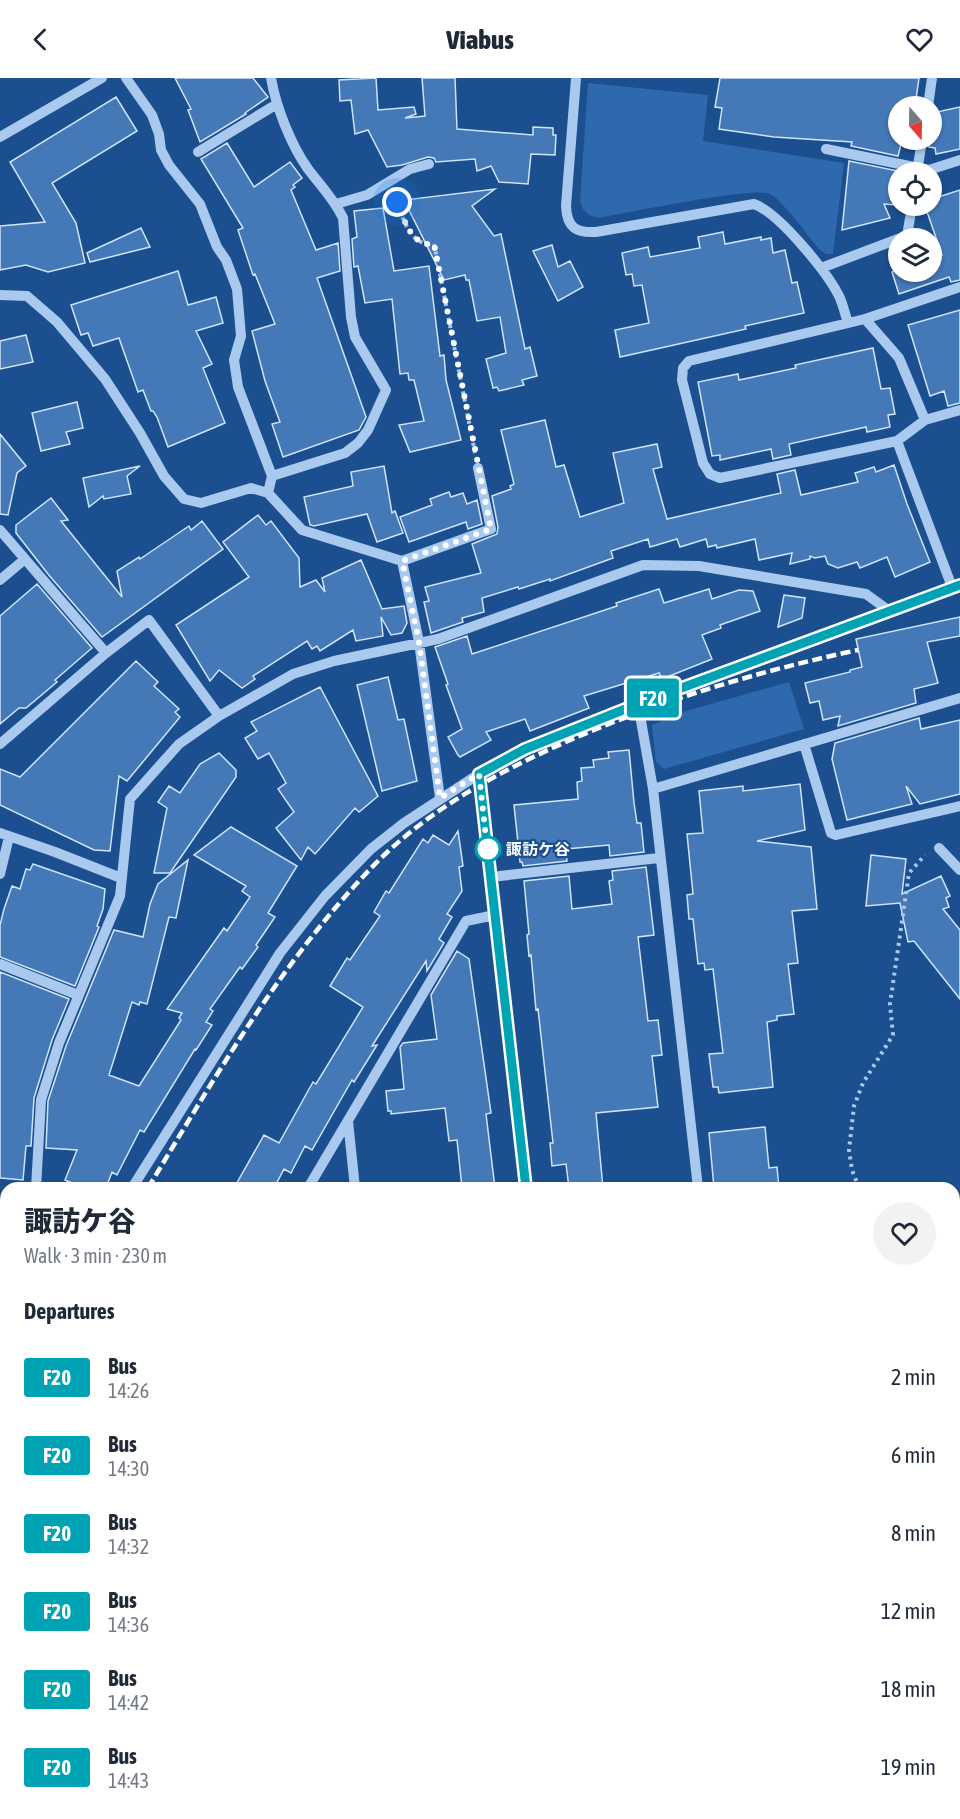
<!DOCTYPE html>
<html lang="en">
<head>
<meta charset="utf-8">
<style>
  body { margin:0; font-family:"Asap Condensed","Noto Sans JP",sans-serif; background:#f2f2f3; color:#1f2937; height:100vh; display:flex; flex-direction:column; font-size:22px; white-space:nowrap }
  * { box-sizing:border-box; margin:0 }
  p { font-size:20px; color:#747a83 }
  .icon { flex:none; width:33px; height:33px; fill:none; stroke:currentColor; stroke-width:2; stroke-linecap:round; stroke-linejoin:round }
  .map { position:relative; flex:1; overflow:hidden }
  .side { position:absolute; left:0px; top:1104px; width:960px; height:638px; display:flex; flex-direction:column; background:#fff; border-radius:18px 18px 0 0; box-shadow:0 2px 4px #0004 }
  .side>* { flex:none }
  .badge { padding:0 12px; border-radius:4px; font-size:21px; line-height:39px }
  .needle { width:39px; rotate:160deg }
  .tools { position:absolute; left:888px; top:18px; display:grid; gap:12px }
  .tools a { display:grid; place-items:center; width:54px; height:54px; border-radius:50%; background:#fff; box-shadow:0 2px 4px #0004; font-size:30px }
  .you { position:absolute; width:30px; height:30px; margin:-15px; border:4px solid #fff; border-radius:50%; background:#1a73e8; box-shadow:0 0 0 9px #1a73e833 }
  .map>.badge { position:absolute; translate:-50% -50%; box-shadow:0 0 0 3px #fff }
  h2 { padding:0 24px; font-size:22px; line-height:54px }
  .round { display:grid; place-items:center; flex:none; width:63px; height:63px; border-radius:32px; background:#f2f2f3 }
  .headline { display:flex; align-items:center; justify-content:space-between; height:102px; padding:0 24px }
  h1 { font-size:28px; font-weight:800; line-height:45px }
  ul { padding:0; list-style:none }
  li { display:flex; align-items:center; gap:18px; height:78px; padding:0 24px }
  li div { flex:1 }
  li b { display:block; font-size:22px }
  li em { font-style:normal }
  li .badge { min-width:66px; font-weight:700; text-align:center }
  header { display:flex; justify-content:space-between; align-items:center; height:78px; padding:0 24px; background:#fff; font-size:27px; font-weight:800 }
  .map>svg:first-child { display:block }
</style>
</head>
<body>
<header><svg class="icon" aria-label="back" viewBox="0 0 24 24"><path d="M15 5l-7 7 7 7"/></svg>Viabus<svg class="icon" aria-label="heart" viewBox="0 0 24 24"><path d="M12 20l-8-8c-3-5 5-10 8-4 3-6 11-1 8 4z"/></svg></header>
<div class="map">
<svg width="960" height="1741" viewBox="0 0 960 1741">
  <rect width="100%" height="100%" fill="#1b4f8f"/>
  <path fill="#2e69ad" d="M 588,5 L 708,17 L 703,63 L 844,85 L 833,176 L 826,176 L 819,171 C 807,157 785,125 770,116 C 755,108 623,136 598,140 C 587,137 583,134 580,123 Z
    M 789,604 L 804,651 L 664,691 L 656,684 L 652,647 L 686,633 Z
    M 326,1736 L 414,1736 L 415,1741 L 329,1741 Z"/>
  <path fill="#4478b7" stroke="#cfe3fa" stroke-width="1.5" d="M 175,0 L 253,0 L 268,19 L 245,35 L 246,36 L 200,64 L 188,32 L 191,31 Z
    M 376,0 L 378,32 L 414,29 L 416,36 L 405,40 L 425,38 L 422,0 L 455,0 L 457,51 L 533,57 L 533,49 L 553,50 L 553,57 L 556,57 L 555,77 L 531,76 L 528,106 L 499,104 L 491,88 L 477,93 L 475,81 L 436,84 L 434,80 L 428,79 L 402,87 L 387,89 L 368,52 L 355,56 L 351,22 L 340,23 L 339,2 Z
    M 720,0 L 919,0 L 915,28 L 898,28 L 898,62 L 902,62 L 898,78 L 851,68 L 852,64 L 774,59 L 719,51 L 722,30 L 715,29 Z
    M 116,19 L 137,53 L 52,105 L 76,145 L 85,185 L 48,194 L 26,187 L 0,192 L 0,148 L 45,144 L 10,84 Z
    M 960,29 L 960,71 L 936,76 L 935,70 L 929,69 L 929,62 L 932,62 L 932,35 Z
    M 227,65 L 254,109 L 290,84 L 302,100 L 293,107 L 295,109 L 291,112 L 316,172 L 338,165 L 340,193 L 317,200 L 366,339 L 359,352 L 283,379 L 272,346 L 280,344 L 265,303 L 252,253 L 275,246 L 255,196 L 253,197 L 238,152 L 243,150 L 201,81 Z
    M 849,83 L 898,93 L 896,127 L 884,126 L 890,140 L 842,152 Z
    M 495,111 L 472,128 L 494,158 L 501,156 L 525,271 L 530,269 L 537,298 L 522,302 L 524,307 L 499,313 L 497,309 L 493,310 L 486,281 L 506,275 L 500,239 L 477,243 L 469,202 L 466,202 L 465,197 L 444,202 L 404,122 Z
    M 960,112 L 960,202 L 951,204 L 949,199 L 899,216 L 892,194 L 898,192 L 898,194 L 932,194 L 932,180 L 942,177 L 925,128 L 932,128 L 932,121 Z
    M 383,130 L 394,193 L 429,188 L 440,278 L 444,277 L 446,302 L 461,362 L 410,374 L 399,347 L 424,343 L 414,302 L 409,302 L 408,295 L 400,296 L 392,221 L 365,225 L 358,188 L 354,189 L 352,161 L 357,159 L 354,133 Z
    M 141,150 L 150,169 L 90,184 L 87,175 Z
    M 723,154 L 725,166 L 761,159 L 761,162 L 771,160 L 773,175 L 785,172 L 792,205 L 797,204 L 804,235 L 745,248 L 746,251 L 620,279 L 615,252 L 649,245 L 642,207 L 634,208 L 632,196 L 626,197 L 622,175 L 648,169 L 650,179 L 700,170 L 698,159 Z
    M 552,167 L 558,189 L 570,183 L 583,209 L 558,223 L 533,173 Z
    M 178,193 L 188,227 L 216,219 L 223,245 L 196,253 L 212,286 L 203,290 L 225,345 L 168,369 L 157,339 L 153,333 L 151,333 L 143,312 L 138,314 L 119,260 L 93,268 L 88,255 L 81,257 L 71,227 Z
    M 960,232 L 960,325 L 948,328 L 944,313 L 930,318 L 908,247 Z
    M 26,257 L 33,284 L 0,291 L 0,263 Z
    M 873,270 L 881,311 L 890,310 L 895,336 L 888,337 L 890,349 L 867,354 L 866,349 L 789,366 L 791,377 L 773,381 L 771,371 L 720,382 L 720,377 L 712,378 L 698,304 L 738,296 L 739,302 L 796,290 L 795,287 Z
    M 77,324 L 83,350 L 66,354 L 70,366 L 41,373 L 32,335 Z
    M 545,342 L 556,389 L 564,387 L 580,439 L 624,425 L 613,375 L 657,366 L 662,389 L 653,391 L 667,441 L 781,415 L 777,396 L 795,392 L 801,417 L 858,404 L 855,395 L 874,389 L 876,394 L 894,387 L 907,426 L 930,484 L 895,499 L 887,479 L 860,490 L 857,484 L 838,490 L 828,486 L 825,478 L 815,480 L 810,478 L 810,481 L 790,486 L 792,475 L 759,482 L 755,461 L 717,470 L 716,467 L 708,469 L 706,461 L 680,469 L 677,461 L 650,469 L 648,461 L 611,473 L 613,480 L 550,503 L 550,501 L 519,511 L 518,509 L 482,520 L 484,534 L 462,540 L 463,544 L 431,555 L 424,524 L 429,523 L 425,509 L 481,495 L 472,466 L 497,456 L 498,449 L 492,418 L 511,411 L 510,408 L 514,406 L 501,352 Z
    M 0,356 L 26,388 L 17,395 L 8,437 L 0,436 Z
    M 140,388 L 127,398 L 131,416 L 104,421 L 103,418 L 89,429 L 83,400 Z
    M 384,388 L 392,435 L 395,433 L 403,455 L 377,464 L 367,436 L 314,448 L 310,447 L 304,419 L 353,408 L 351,394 Z
    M 449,414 L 451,419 L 463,415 L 467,426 L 477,422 L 482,446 L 468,451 L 466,444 L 409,464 L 400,439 L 432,427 L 430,421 Z
    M 51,420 L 68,442 L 61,443 L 122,519 L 117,493 L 139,479 L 140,481 L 189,448 L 191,452 L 202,443 L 223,471 L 102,559 L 48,496 L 16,455 L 16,447 Z
    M 258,437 L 266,447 L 271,443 L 299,480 L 300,509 L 316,502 L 325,514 L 322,500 L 361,482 L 382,531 L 404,528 L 407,545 L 402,555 L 391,557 L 381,539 L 383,558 L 356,563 L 353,552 L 320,573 L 317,568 L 312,571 L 307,563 L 253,598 L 255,601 L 242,610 L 219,592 L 210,603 L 176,547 L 249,499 L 223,464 Z
    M 37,506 L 92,570 L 55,602 L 57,604 L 26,630 L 19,630 L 0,646 L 0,538 Z
    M 659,511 L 664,525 L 709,511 L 712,521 L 739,512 L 753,513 L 760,533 L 720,547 L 721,550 L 702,557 L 712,581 L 662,601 L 659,595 L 584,618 L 589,630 L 530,653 L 525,641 L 486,654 L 491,662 L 460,679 L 458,677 L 448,659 L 462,651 L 446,607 L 448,606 L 435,569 L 467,558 L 472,576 L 617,528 L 616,525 Z
    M 784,517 L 805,520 L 802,540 L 778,549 Z
    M 960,539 L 960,558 L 927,564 L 938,605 L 914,611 L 916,625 L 838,648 L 840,638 L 823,642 L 819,623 L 810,625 L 805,605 L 850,594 L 850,592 L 862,589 L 856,561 Z
    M 136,583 L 158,604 L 154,608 L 179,631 L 175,634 L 180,639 L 127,703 L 119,698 L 110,773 L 94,772 L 0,727 L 0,691 L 20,699 Z
    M 388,599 L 398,642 L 404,641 L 417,703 L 382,713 L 357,607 Z
    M 320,609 L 378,718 L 359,734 L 355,730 L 315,776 L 308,769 L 301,782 L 276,750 L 294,734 L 278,711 L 286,705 L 269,675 L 258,681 L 245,660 L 257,653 L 251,644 Z
    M 919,640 L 921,651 L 960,642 L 960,716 L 920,726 L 906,708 L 912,726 L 847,742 L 832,681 L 835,665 Z
    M 629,672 L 634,725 L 637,745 L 641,745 L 644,774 L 610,778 L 609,767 L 566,771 L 567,783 L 523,788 L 522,784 L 520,784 L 514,727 L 578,721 L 577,704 L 582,703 L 581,690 L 594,689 L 593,682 L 609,680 L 608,674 Z
    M 219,675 L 236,692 L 236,699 L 170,795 L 154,795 L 167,730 L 158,724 L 169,708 L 180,715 L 200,686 Z
    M 800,706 L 805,752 L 757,763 L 811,769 L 817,831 L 792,833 L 798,885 L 788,886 L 794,936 L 777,938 L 777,942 L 767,944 L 773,1009 L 719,1015 L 718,1009 L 713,1009 L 709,976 L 723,975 L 713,891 L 705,892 L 704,885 L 698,886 L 693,841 L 689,841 L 687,817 L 693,816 L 687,756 L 703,755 L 699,713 L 743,708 L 743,713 Z
    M 231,749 L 297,788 L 268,835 L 275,839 L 256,867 L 258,869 L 242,891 L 240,889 L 210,931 L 213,933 L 206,944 L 212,947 L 196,972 L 195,971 L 144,1054 L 140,1052 L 117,1097 L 112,1094 L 106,1110 L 84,1110 L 65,1102 L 77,1072 L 46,1070 L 48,1023 L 66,968 L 114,852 L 143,859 L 150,826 L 158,806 L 188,782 L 176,840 L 169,839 L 147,926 L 140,924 L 139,927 L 132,924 L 109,997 L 139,1008 L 181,942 L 179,940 L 182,935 L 167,931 L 224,850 L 227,853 L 250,819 L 242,813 L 246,808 L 194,777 Z
    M 458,753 L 463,788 L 459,789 L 462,813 L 447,836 L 452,839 L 439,861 L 444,865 L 427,893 L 426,883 L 372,968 L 377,967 L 354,1004 L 352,1002 L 312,1072 L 305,1068 L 291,1095 L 284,1091 L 274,1110 L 234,1110 L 264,1057 L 279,1065 L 313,1004 L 316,1006 L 363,929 L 330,908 L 347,880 L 350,882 L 380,838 L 374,834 L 386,813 L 389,815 L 423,761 L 428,765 L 433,757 L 449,767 Z
    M 871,777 L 906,781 L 902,816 L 941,798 L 950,818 L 946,820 L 949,829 L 943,831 L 960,852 L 960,921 L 914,863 L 908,864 L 900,825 L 866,828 Z
    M 33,786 L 105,811 L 103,831 L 97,848 L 99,849 L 75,908 L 0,879 L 0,847 L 4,831 L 12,808 L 20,811 L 26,791 L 30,792 Z
    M 646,789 L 654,857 L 638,859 L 648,943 L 658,942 L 662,977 L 652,978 L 658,1029 L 596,1035 L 603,1110 L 569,1110 L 566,1086 L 552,1088 L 550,1065 L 553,1065 L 538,931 L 536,932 L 531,877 L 529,878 L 527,857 L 529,856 L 524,803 L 569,798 L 572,831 L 612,826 L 609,803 L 613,802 L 612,793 Z
    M 457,873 L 469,881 L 491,1035 L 486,1036 L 495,1110 L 462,1110 L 457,1062 L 449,1063 L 445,1030 L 391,1036 L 391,1033 L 388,1033 L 386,1013 L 404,1011 L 400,969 L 403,965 L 437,961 L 431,917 Z
    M 0,894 L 69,921 L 52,962 L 34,1020 L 31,1068 L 26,1068 L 23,1102 L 0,1100 Z
    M 765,1049 L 769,1090 L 777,1089 L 779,1110 L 714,1110 L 709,1055 Z"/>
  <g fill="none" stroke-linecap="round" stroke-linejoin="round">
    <path stroke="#a9c9ee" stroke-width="4" stroke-dasharray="3 4.5" stroke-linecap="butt" d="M 395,118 C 402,137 409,169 434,166 L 475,375
      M 859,1110 L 852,1092 L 849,1072 L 854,1028 L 863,1005 L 893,957 L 890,926 L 909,795 L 925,777
      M 954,1631 L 960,1647"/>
    <path stroke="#a9c9ee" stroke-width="10" d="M 126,0 L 152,37 L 159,56 L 161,72 L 169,87 L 200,126 L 217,169 L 226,182 L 237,211 L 241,258 L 234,282 L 238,309 L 272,398 L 268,415
      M 271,0 C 276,29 291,67 308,91 C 320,107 334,121 343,140 L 351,239 L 355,259 L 386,312 L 368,352 L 358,365 L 345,375 L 272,398
      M 576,0 L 566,128 C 567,150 576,155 596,154 L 754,126 C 779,135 827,194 839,218 C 843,226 845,236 848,245
      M 928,28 L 932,0
      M 0,59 L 102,0
      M 826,71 L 929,92 L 960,82
      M 198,74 L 277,26
      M 917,94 L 922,62
      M 336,126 L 367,117 L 410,91 L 429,86
      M 900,160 L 907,158 L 912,128
      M 821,190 L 898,161
      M 0,217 L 27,218 L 57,244 L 105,301 L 140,355 L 164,398 L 184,421 L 201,425 L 251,410 L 268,415 L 302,452 L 402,483 L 419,564 L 440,720
      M 865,241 L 899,280 L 925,342
      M 897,363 L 925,342 L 960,332
      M 0,452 L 106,575
      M 402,483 L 491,451 L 478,390
      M 0,502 L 25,481
      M 952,509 L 897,363 L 720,400 L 710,396 L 703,385 L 682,302 L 683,290 L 689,283 L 865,241 L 960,209
      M 638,626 L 653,711 L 698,1110
      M 0,666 L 106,575 L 149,542 L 219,638
      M 804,666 L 831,755 L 836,757 L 960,728
      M 479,696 L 526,1110
      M 653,711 L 960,620
      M 0,755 L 55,774 L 121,800
      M 939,770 L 960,792
      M 0,796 L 9,759
      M 491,799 L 659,780
      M 0,886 L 78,917
      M 348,1043 L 355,1110
      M 36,1110 L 41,1022 L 59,965 L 120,818 L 130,721 L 179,666 L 219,638 L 293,596 L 334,583 L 438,561 L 643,487 L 699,488 L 866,516 L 888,532
      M 132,1110 L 280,875 L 325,818 L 371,771 L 404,745 L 479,696 L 525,671 L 638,626 L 960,507
      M 308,1110 L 466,843 L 495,837
      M 0,1238 L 6,1239
      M 0,1337 L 6,1326
      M 0,1630 L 6,1620
      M 158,1736 L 162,1741
      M 315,1736 L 318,1741
      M 423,1736 L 423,1741
      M 595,1736 L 596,1741
      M 765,1736 L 766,1741
      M 870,1736 L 872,1741
      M 201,1741 L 210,1736"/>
    <path stroke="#fff" stroke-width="4.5" stroke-dasharray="10 4.5" stroke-linecap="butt" d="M 148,1110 C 217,996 285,877 379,782 C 435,727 506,690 577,659 C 669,620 760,593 858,572
      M 0,1352 L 6,1342"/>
  </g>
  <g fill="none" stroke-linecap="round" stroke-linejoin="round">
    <defs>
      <path id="line" d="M 526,1110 L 479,696 L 525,671 L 638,626 L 960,507"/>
    </defs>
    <use href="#line" stroke="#fff" stroke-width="14"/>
    <use href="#line" stroke="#00a3b4" stroke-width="9"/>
    <path stroke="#fff" stroke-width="6" stroke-dasharray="0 10.8" d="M 397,124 C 404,141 411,169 434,166 L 491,451 L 402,483 L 419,564 L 440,720 L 479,696 L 488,778 L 488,771"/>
  </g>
  <circle fill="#fff" stroke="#00a3b4" stroke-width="3" cx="488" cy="771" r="12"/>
  <g text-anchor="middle" stroke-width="4.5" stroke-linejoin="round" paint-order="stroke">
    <g font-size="16" font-weight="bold" fill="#fff" stroke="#1b4f8f" text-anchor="start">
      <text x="506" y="777">諏訪ケ谷</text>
    </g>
  </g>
</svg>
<div class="tools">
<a><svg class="needle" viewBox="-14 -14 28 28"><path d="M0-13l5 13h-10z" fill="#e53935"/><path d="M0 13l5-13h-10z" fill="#747a83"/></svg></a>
<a><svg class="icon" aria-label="locate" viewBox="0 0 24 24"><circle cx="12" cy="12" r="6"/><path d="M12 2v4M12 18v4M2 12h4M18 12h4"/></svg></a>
<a><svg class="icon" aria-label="layers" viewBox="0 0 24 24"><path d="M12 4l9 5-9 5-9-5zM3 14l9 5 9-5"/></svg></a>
</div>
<div class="you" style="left:397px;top:124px"></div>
<b class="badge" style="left:653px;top:620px;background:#00a3b4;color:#fff">F20</b>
<section class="side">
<div class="headline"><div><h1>諏訪ケ谷</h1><p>Walk · 3 min · 230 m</p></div><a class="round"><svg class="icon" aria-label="heart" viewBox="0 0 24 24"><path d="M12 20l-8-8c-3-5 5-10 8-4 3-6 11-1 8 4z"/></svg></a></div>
<h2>Departures</h2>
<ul>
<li><span class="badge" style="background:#00a3b4;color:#fff">F20</span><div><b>Bus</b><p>14:26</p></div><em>2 min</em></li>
<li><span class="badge" style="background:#00a3b4;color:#fff">F20</span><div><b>Bus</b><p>14:30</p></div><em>6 min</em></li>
<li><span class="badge" style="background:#00a3b4;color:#fff">F20</span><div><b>Bus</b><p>14:32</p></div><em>8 min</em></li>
<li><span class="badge" style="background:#00a3b4;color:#fff">F20</span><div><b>Bus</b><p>14:36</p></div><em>12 min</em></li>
<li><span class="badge" style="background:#00a3b4;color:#fff">F20</span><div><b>Bus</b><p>14:42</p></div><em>18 min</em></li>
<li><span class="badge" style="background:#00a3b4;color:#fff">F20</span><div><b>Bus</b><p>14:43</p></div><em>19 min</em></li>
</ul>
</section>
</div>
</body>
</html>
